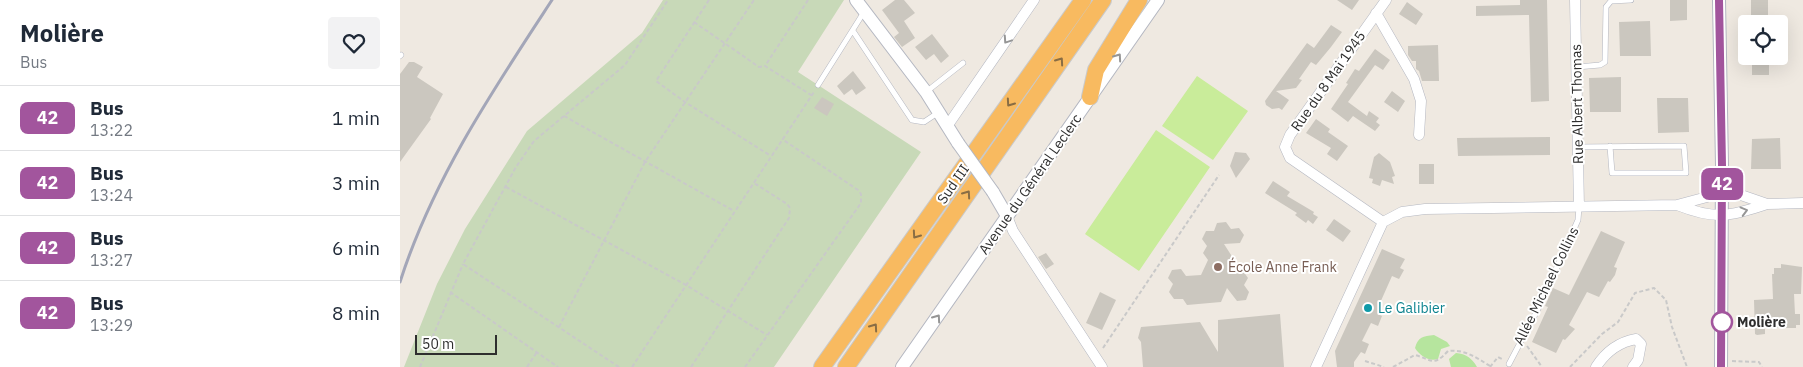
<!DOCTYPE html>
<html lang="en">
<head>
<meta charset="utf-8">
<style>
  body { margin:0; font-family:"IBM Plex Sans",sans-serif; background:#f2f2f3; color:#1f2937; height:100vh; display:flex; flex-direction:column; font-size:19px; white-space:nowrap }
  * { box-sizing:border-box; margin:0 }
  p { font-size:16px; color:#747a83 }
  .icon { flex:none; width:28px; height:28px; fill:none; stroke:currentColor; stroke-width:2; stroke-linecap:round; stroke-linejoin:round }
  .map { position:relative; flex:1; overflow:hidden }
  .details { display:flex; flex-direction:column; background:#fff; width:400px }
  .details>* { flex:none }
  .badge { padding:0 10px; border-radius:8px; font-size:18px; line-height:32px }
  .tools { position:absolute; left:1338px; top:15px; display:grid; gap:10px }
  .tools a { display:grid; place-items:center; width:50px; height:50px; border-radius:5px; background:#fff; box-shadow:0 5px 20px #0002; font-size:25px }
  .scale { position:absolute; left:15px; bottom:12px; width:82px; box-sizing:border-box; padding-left:5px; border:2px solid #2e2e2e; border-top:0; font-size:14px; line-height:18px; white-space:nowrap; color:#2e2e2e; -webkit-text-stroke:4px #fff; paint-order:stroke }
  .map>.badge { position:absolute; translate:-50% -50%; box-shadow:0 0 0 2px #fff }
  .round { display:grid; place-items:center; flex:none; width:52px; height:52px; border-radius:5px; background:#f2f2f3 }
  .headline { display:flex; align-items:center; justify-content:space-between; height:85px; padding:0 20px }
  h1 { font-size:24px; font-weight:700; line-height:38px }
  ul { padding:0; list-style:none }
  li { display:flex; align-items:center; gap:15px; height:65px; padding:0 20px; border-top:1px solid #e0e1e3 }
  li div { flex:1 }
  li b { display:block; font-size:19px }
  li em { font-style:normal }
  li .badge { min-width:55px; font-weight:700; text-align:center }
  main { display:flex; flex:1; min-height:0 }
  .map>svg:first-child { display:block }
</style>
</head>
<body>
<main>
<section class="details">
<div class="headline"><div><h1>Molière</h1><p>Bus</p></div><a class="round"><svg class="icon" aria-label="heart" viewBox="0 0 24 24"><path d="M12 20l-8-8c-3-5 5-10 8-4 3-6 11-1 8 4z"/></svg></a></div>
<ul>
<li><span class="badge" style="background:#a2559d;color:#fff">42</span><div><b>Bus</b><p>13:22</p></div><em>1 min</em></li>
<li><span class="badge" style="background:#a2559d;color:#fff">42</span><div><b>Bus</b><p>13:24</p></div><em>3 min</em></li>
<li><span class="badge" style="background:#a2559d;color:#fff">42</span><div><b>Bus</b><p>13:27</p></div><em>6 min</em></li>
<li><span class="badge" style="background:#a2559d;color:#fff">42</span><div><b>Bus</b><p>13:29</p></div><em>8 min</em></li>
</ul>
</section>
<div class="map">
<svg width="1403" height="367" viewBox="0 0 1403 367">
  <rect width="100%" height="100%" fill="#efe9e1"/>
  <path fill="#b6e59e" d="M 1034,335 L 1047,342 L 1050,346 L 1041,349 L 1038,359 C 1029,362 1020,356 1015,348 C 1018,337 1023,336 1034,335 Z
    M 1056,353 C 1066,354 1072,358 1077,367 L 1051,367 L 1049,359 Z"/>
  <path fill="#c8d9b8" d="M 263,0 L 444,0 L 398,72 L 521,152 L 374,367 L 4,367 L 37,284 L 65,229 L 127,131 L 242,33 Z"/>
  <path fill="#c9ec9a" d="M 797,76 L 848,111 L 813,160 L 762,126 Z
    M 756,130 L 810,167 L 739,271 L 685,234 Z"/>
  <path fill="#cbc7bf" d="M 495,0 L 504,0 L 515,13 L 504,21 L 515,38 L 502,47 L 494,37 L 499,33 L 482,10 Z
    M 937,0 L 959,0 L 952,10 Z
    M 1120,0 L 1147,0 L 1149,101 L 1131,102 L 1129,15 L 1076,16 L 1076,6 L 1120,5 Z
    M 1270,0 L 1287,0 L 1287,20 L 1270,21 Z
    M 1351,0 L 1368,0 L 1368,24 L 1351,24 Z
    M 1007,2 L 1023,14 L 1016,25 L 999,14 Z
    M 1250,21 L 1251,56 L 1220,56 L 1219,22 Z
    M 931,25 L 942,32 L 931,47 L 916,65 L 911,62 L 899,79 L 902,80 L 896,88 L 876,91 L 889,100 L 882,110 L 879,108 L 872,109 L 866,105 L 865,101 L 907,43 L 914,48 Z
    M 532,34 L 549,56 L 541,63 L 534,54 L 526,60 L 515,47 Z
    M 1038,45 L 1039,81 L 1022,81 L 1019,71 L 1016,69 L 1016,61 L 1012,61 L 1008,55 L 1008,46 Z
    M 975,49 L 990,60 L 983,70 L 975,65 L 948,102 L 967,116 L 969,111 L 979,118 L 976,122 L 980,125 L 975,131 L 953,116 L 948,122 L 931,109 L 948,84 L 946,83 L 955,69 L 959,71 Z
    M 1352,56 L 1369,56 L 1369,75 L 1352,75 Z
    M 9,62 L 14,62 L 23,67 L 17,77 L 43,94 L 30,118 L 31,119 L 0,162 L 0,74 Z
    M 453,71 L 466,88 L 456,95 L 452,89 L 444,95 L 437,86 Z
    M 1221,77 L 1221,112 L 1190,112 L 1189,78 Z
    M 992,91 L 1005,101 L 998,112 L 984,102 Z
    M 422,97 L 434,104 L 427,116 L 414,108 Z
    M 1257,98 L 1288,98 L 1289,132 L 1258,133 Z
    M 916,119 L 930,129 L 928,132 L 948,146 L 937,161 L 927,154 L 931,148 L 906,133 Z
    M 1150,137 L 1150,155 L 1058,156 L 1057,138 Z
    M 1380,138 L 1381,169 L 1351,169 L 1352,139 Z
    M 835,152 L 846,153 L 850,159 L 836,178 L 830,166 Z
    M 979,153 L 990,162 L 995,176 L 992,177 L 994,184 L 982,180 L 980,186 L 972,183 L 973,179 L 969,178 L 974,157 Z
    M 1019,164 L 1034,164 L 1034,184 L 1019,184 Z
    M 873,181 L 890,192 L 887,196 L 914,212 L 913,214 L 918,217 L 913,224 L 908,220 L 906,223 L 895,215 L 897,213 L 865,193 Z
    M 934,219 L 951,231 L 943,242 L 926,230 Z
    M 826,222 L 831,229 L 839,228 L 844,235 L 840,243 L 824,244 L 833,258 L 827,272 L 843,271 L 848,278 L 844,285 L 849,292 L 846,300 L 837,301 L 827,288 L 821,302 L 787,305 L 783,299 L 774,299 L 769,292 L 773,284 L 768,278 L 772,270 L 781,269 L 786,276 L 801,275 L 808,260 L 803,253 L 807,246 L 802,239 L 806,231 L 814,231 L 817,223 Z
    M 1201,231 L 1225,242 L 1214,267 L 1217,268 L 1215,275 L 1210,282 L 1208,281 L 1199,297 L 1187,292 L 1169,325 L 1175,329 L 1165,340 L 1163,339 L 1156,353 L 1132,342 L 1148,307 L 1145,306 L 1153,288 L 1169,295 Z
    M 982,249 L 1005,259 L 1000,268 L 1004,270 L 999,279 L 992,276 L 980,303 L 981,306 L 978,314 L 982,316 L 978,326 L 971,323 L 962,341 L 969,344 L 965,354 L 961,352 L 954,362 L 954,367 L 937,367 L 935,351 Z
    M 646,253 L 654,264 L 646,269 L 638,257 Z
    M 1381,264 L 1402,267 L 1401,294 L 1394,294 L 1395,314 L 1400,314 L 1400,325 L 1396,325 L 1396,328 L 1365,328 L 1365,334 L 1357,335 L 1355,334 L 1354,300 L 1373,299 L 1372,274 L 1374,274 L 1374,268 L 1381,268 Z
    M 700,292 L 716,300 L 702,330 L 686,323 Z
    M 880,314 L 884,367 L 743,367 L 741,342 L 738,338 L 741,327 L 800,322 L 818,352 L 818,320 Z"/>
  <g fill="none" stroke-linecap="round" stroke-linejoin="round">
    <defs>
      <path id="service" d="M 453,31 L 512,120 L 524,122 L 539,112
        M 0,56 L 1,55
        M 1177,67 L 1200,65 L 1205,62 L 1206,7 L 1211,1 L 1231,0
        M 418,85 L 464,12
        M 526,92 L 563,63
        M 1178,147 L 1284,146 L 1286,173 L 1212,173 L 1210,146
        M 1109,364 L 1140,305 L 1178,220 L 1179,207"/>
      <path id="minor" d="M 1175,0 L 1179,207
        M 976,13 L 1014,79 L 1021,101 L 1019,135
        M 548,125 L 634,0
        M 1277,205 L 1322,193 L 1338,194 L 1367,204 L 1403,203
        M 607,216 L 613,231 L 702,367
        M 983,222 L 1002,212 L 1025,209 L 1277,205 C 1315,220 1329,217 1367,204
        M 983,222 L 890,158 L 885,147 L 890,135 L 986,0
        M 916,367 L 983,222
        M 1196,367 C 1205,353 1219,342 1236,339 L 1241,344 L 1238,360 L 1233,367"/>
      <path id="tertiary" d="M 456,0 L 526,92 L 558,143
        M 1319,0 L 1322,165 L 1321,367
        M 593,192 L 607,216
        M 502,367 L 758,0"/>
      <path id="trunk" d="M 690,97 L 696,70 L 739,0
        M 422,367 L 683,0
        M 446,367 L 703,0"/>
    </defs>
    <use href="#service" stroke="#b4b7c1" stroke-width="6"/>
    <use href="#minor" stroke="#b4b7c1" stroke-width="11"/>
    <use href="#tertiary" stroke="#b4b7c1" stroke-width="14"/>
    <use href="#trunk" stroke="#c9c9c9" stroke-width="18"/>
    <path stroke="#c9c9c9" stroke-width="2" stroke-dasharray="4 2.5" stroke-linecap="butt" d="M 309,0 L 256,81 L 285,102 L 371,156
      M 408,0 L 365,66 L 411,95
      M 294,22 L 359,67 L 365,66
      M 164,116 L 334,211
      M 106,187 L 286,285 L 367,335
      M 50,292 L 158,367
      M 159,327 L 245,162 L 354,0
      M 1127,346 L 1142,367
      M 703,348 L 819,175
      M 965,361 L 984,367
      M 1332,361 L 1359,362 L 1362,367
      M 20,367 L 63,264
      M 127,367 L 137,352
      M 219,367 L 63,264 L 116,167 L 134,141 L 225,65 L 268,0
      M 232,367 L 414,92
      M 291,367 L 389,218 L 390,208 L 387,204 L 354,183
      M 345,367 L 461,203 L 461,194 L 458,190 L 382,139
      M 993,367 L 1015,355 C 1033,360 1033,367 1048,351 C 1065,349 1077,358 1090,366
      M 1090,367 L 1098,357 L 1102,359
      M 1170,367 L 1202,334 L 1218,322 L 1235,293 L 1254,288 L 1266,300 L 1272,327 L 1287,367"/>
    <use href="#service" stroke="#fff" stroke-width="5"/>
    <use href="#minor" stroke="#fff" stroke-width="10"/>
    <use href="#tertiary" stroke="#fff" stroke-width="12"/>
    <use href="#trunk" stroke="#f8ba60" stroke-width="16"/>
    <path stroke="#a3a6b8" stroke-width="3" d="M 0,282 C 33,179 93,90 152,0"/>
    <defs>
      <path id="tertiary-bridge" d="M 558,143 L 593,192"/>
    </defs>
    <use href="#tertiary-bridge" stroke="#b4b7c1" stroke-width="14" stroke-linecap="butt"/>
    <use href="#tertiary-bridge" stroke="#fff" stroke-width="12"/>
  </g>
  <defs><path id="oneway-chevron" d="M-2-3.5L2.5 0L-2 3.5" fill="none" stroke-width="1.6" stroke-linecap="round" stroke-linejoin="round" transform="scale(1.25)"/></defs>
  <g stroke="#969696">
    <use href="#oneway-chevron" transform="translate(607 40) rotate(124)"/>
    <use href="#oneway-chevron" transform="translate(718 57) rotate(-55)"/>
    <use href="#oneway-chevron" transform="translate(1344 211) rotate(-15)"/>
    <use href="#oneway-chevron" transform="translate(537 318) rotate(-55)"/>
  </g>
  <g stroke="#896d44">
    <use href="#oneway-chevron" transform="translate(660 61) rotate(-55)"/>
    <use href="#oneway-chevron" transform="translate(610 103) rotate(125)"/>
    <use href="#oneway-chevron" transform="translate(567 194) rotate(-55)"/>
    <use href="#oneway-chevron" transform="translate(516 235) rotate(125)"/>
    <use href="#oneway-chevron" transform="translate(474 327) rotate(-55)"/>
  </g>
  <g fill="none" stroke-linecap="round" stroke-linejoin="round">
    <defs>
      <path id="line" d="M 1319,0 L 1322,165 L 1321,367"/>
    </defs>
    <use href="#line" stroke="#fff" stroke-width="11"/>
    <use href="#line" stroke="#a2559d" stroke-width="8"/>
  </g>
  <circle fill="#8d6e63" stroke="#fff" stroke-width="2" cx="818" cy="267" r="5"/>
  <circle fill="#0f9aa8" stroke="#fff" stroke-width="2" cx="968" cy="308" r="5"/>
  <circle fill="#fff" stroke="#a2559d" stroke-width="2.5" cx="1322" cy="322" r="10"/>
  <g text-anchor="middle" stroke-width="4" stroke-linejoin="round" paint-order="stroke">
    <g font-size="14" fill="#2e2e2e" stroke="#fff">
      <text transform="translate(928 81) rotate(-55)" y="5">Rue du 8 Mai 1945</text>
      <text transform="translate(1177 104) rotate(-91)" y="5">Rue Albert Thomas</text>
      <text transform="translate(553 184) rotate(-55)" y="5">Sud III</text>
      <text transform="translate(630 184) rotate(-55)" y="5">Avenue du Général Leclerc</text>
      <text transform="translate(1146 286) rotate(-64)" y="5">Allée Michael Collins</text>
    </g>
    <g font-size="14" fill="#785e54" stroke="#fff" text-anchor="start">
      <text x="828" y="272">École Anne Frank</text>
    </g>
    <g font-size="14" fill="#0d838f" stroke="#fff" text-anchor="start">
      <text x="978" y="313">Le Galibier</text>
    </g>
    <g font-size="14" font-weight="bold" fill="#2e2e2e" stroke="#fff" text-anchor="start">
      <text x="1337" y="327">Molière</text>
    </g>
  </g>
</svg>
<div class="tools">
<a><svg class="icon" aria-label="locate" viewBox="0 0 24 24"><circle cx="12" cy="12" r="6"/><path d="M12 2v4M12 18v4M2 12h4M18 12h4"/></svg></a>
</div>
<div class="scale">50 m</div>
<b class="badge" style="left:1322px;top:184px;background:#a2559d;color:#fff">42</b>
</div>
</main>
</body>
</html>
